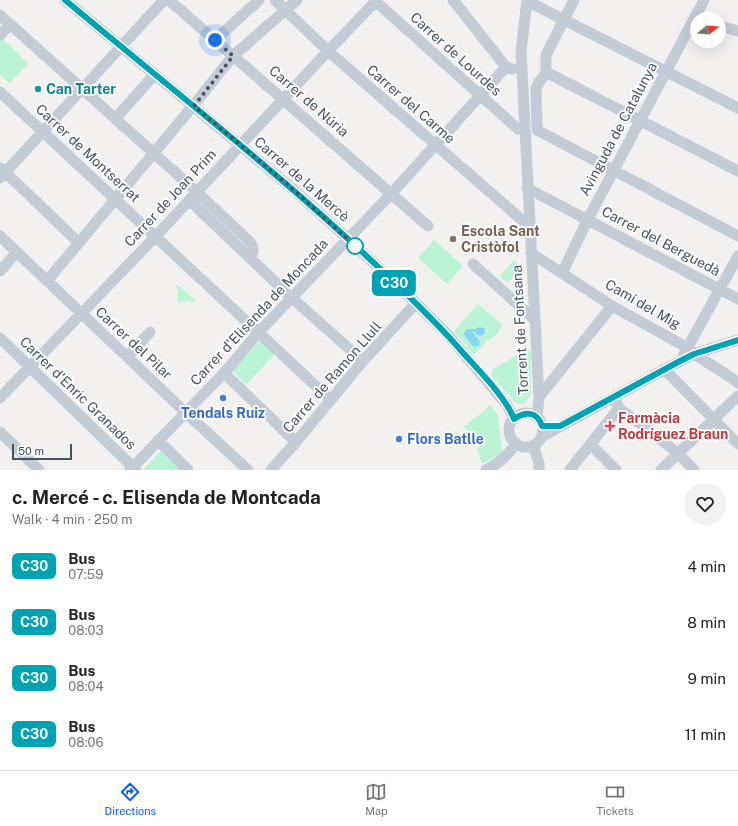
<!DOCTYPE html>
<html lang="en">
<head>
<meta charset="utf-8">
<style>
  body { margin:0; font-family:"Public Sans",sans-serif; background:#f2f2f2; color:#222; height:100vh; display:flex; flex-direction:column; font-size:15px; white-space:nowrap }
  * { box-sizing:border-box; margin:0 }
  p { font-size:13px; color:#767676 }
  .icon { flex:none; width:22px; height:22px; fill:none; stroke:currentColor; stroke-width:2; stroke-linecap:round; stroke-linejoin:round }
  .map { position:relative; height:470px; overflow:hidden }
  .details { display:flex; flex-direction:column; background:#fff; flex:1 }
  .details>* { flex:none }
  .badge { padding:0 8px; border-radius:6px; font-size:14px; line-height:26px }
  .needle { width:26px; rotate:73deg }
  .tools { position:absolute; left:690px; top:12px; display:grid; gap:8px }
  .tools a { display:grid; place-items:center; width:36px; height:36px; border-radius:50%; background:#fff; box-shadow:0 4px 16px #0002; font-size:20px }
  .scale { position:absolute; left:12px; bottom:10px; width:60px; box-sizing:border-box; padding-left:4px; border:2px solid #465160; border-top:0; font-size:11px; line-height:14px; white-space:nowrap; color:#465160; -webkit-text-stroke:3px #fff; paint-order:stroke }
  .you { position:absolute; width:20px; height:20px; margin:-10px; border:3px solid #fff; border-radius:50%; background:#1a73e8; box-shadow:0 0 0 6px #1a73e833 }
  .map>.badge { position:absolute; translate:-50% -50%; box-shadow:0 0 0 2px #fff }
  .round { display:grid; place-items:center; flex:none; width:42px; height:42px; border-radius:21px; background:#f2f2f2 }
  .headline { display:flex; align-items:center; justify-content:space-between; height:68px; padding:0 12px }
  h1 { font-size:19px; font-weight:700; line-height:30px }
  ul { padding:0; list-style:none }
  li { display:flex; align-items:center; gap:12px; height:56px; padding:0 12px }
  li div { flex:1 }
  li b { display:block; font-size:15px }
  li em { font-style:normal }
  li .badge { min-width:44px; font-weight:700; text-align:center }
  .dock { display:flex; justify-content:space-around; align-items:center; height:56px; border-top:1px solid #e0e0e0; background:#fff; font-size:11px; color:#767676 }
  .dock a { display:grid; justify-items:center; gap:2px }
  .dock .selected { color:#045cf8 }
  .map>svg:first-child { display:block }
</style>
</head>
<body>
<div class="map">
<svg width="738" height="470" viewBox="0 0 738 470">
  <rect width="100%" height="100%" fill="#f3f0f0"/>
  <path fill="#baf4d5" d="M 2,38 L 28,64 L 9,83 L 0,75 L 0,40 Z
    M 434,240 L 463,266 L 447,284 L 418,258 Z
    M 514,260 L 522,267 L 508,283 L 500,276 Z
    M 177,284 L 196,301 L 178,302 Z
    M 478,304 L 503,325 L 494,338 L 492,337 L 490,340 L 489,339 L 474,355 L 454,331 Z
    M 260,341 L 275,354 L 246,385 L 232,370 Z
    M 527,349 L 531,352 L 531,394 C 527,401 524,406 516,403 L 491,375 L 493,369 Z
    M 491,405 L 498,415 L 502,453 L 482,464 L 477,449 L 482,445 L 464,427 Z
    M 162,449 L 184,470 L 143,470 Z"/>
  <path fill="#82d5f6" d="M 479,327 L 484,328 L 485,333 L 483,335 L 479,336 L 476,334 L 475,331 L 472,331 L 475,336 L 480,341 L 479,346 L 474,347 L 465,336 L 464,333 L 467,329 L 476,329 Z"/>
  <g fill="none" stroke-linecap="round" stroke-linejoin="round">
    <path stroke="#c2cbd6" stroke-width="11" d="M 65,0 L 294,190 L 348,239 L 416,303 L 448,335 L 507,405 L 514,419
      M 169,0 L 428,226
      M 275,0 L 328,51 L 530,227
      M 374,0 L 518,129
      M 453,0 L 506,67 L 512,69
      M 527,0 L 521,51 L 539,397 L 537,417
      M 574,0 L 546,55 L 546,73 L 540,81 L 536,88 L 537,130 L 738,236
      M 527,1 L 738,108
      M 0,15 L 197,192 L 250,242 C 254,248 254,253 250,258
      M 719,26 L 738,31
      M 0,35 L 10,24
      M 215,40 L 259,0
      M 546,72 L 738,171
      M 0,92 L 331,400
      M 115,119 L 155,74
      M 1,168 L 78,242
      M 0,178 L 164,0
      M 527,188 L 738,299
      M 189,200 L 292,298 L 363,361
      M 0,236 L 185,412 L 248,470
      M 531,253 L 612,306 L 688,348 C 702,362 723,370 738,383
      M 473,264 L 535,320
      M 0,271 L 17,252
      M 562,273 L 588,219 L 704,0
      M 47,281 L 193,106 L 233,56 L 297,0
      M 0,338 L 136,470
      M 684,354 L 738,256
      M 127,357 L 150,332
      M 664,369 L 738,444
      M 224,373 L 296,442
      M 539,397 L 612,306
      M 614,397 L 619,408 L 678,453 L 694,470
      M 0,398 L 156,236 L 328,51 L 377,0
      M509 430a17 17 0 1 1 34 0a17 17 0 1 1-34 0Z
      M 0,432 L 39,470
      M 541,437 L 680,361 L 694,354 L 738,340
      M 158,440 L 188,470
      M 590,444 L 616,470
      M 533,445 L 539,463 L 539,470
      M 130,470 L 224,373 L 258,333 L 391,194 L 506,67
      M 271,470 L 296,442 L 363,361 L 416,303
      M 486,470 C 499,463 508,456 516,443
      M 570,470 L 619,408
      M 661,470 L 738,396"/>
  </g>
  <g fill="none" stroke-linecap="round" stroke-linejoin="round">
    <defs>
      <path id="line" d="M 65,0 C 163,82 264,161 358,248 C 392,280 426,311 457,346 C 474,366 505,395 514,419 C 525,411 537,411 542,426 L 560,426 L 680,361 L 694,354 L 738,340"/>
    </defs>
    <use href="#line" stroke="#fff" stroke-width="9"/>
    <use href="#line" stroke="#00a3b4" stroke-width="6"/>
    <path stroke="#465160" stroke-width="4" stroke-dasharray="0 7.2" d="M 215,40 L 233,56 L 194,106 L 294,190 L 355,246"/>
  </g>
  <circle fill="#0f9aa8" stroke="#fff" stroke-width="1.5" cx="38" cy="89" r="4"/>
  <circle fill="#8d6e63" stroke="#fff" stroke-width="1.5" cx="453" cy="239" r="4"/>
  <circle fill="#fff" stroke="#00a3b4" stroke-width="2" cx="355" cy="246" r="8"/>
  <g fill="#3f7fe0" stroke="#fff" stroke-width="1.5">
    <circle cx="223" cy="398" r="4"/>
    <circle cx="399" cy="439" r="4"/>
  </g>
  <path fill="#e0444e" stroke="#fff" stroke-width="1.5" d="M608 420h4v4h4v4h-4v4h-4v-4h-4v-4h4z"/>
  <g text-anchor="middle" stroke-width="3.5" stroke-linejoin="round" paint-order="stroke">
    <g font-size="14" fill="#465160" stroke="#fff">
      <text transform="translate(456 54) rotate(42)" y="5">Carrer de Lourdes</text>
      <text transform="translate(309 101) rotate(41)" y="5">Carrer de Núria</text>
      <text transform="translate(411 104) rotate(41)" y="5">Carrer del Carme</text>
      <text transform="translate(618 129) rotate(-62)" y="5">Avinguda de Catalunya</text>
      <text transform="translate(88 153) rotate(43)" y="5">Carrer de Montserrat</text>
      <text transform="translate(302 179) rotate(41)" y="5">Carrer de la Mercè</text>
      <text transform="translate(170 198) rotate(-47)" y="5">Carrer de Joan Prim</text>
      <text transform="translate(661 241) rotate(28)" y="5">Carrer del Berguedà</text>
      <text transform="translate(643 304) rotate(30)" y="5">Camí del Mig</text>
      <text transform="translate(259 312) rotate(-47)" y="5">Carrer d'Elisenda de Moncada</text>
      <text transform="translate(520 330) rotate(-93)" y="5">Torrent de Fontsana</text>
      <text transform="translate(134 343) rotate(43)" y="5">Carrer del Pilar</text>
      <text transform="translate(332 377) rotate(-49)" y="5">Carrer de Ramon Llull</text>
      <text transform="translate(78 393) rotate(44)" y="5">Carrer d'Enric Granados</text>
    </g>
    <g font-size="14" font-weight="bold" fill="#0d838f" stroke="#fff" text-anchor="start">
      <text x="46" y="94">Can Tarter</text>
    </g>
    <g font-size="14" font-weight="bold" fill="#785e54" stroke="#fff" text-anchor="start">
      <text x="461" y="236">Escola Sant<tspan x="461" dy="16">Cristòfol</tspan></text>
    </g>
    <g font-size="14" font-weight="bold" fill="#366cbe" stroke="#fff">
      <text x="223" y="418">Tendals Ruiz</text>
      <text x="407" y="444" text-anchor="start">Flors Batlle</text>
    </g>
    <g font-size="14" font-weight="bold" fill="#be3a42" stroke="#fff" text-anchor="start">
      <text x="618" y="423">Farmàcia<tspan x="618" dy="16">Rodríguez Braun</tspan></text>
    </g>
  </g>
</svg>
<div class="tools">
<a><svg class="needle" viewBox="-14 -14 28 28"><path d="M0-13l5 13h-10z" fill="#e53935"/><path d="M0 13l5-13h-10z" fill="#767676"/></svg></a>
</div>
<div class="scale">50 m</div>
<div class="you" style="left:215px;top:40px"></div>
<b class="badge" style="left:394px;top:283px;background:#00a3b4;color:#fff">C30</b>
</div>
<section class="details">
<div class="headline"><div><h1>c. Mercé - c. Elisenda de Montcada</h1><p>Walk · 4 min · 250 m</p></div><a class="round"><svg class="icon" aria-label="heart" viewBox="0 0 24 24"><path d="M12 20l-8-8c-3-5 5-10 8-4 3-6 11-1 8 4z"/></svg></a></div>
<ul>
<li><span class="badge" style="background:#00a3b4;color:#fff">C30</span><div><b>Bus</b><p>07:59</p></div><em>4 min</em></li>
<li><span class="badge" style="background:#00a3b4;color:#fff">C30</span><div><b>Bus</b><p>08:03</p></div><em>8 min</em></li>
<li><span class="badge" style="background:#00a3b4;color:#fff">C30</span><div><b>Bus</b><p>08:04</p></div><em>9 min</em></li>
<li><span class="badge" style="background:#00a3b4;color:#fff">C30</span><div><b>Bus</b><p>08:06</p></div><em>11 min</em></li>
</ul>
</section>
<nav class="dock">
<a class="selected"><svg class="icon" aria-label="directions" viewBox="0 0 24 24"><path d="M12 3l9 9-9 9-9-9zM9 14v-3h6M13 9l2 2-2 2"/></svg>Directions</a>
<a><svg class="icon" aria-label="map" viewBox="0 0 24 24"><path d="M3 6l6-2 6 2 6-2v14l-6 2-6-2-6 2zM9 4v14M15 6v14"/></svg>Map</a>
<a><svg class="icon" aria-label="tickets" viewBox="0 0 24 24"><path d="M3 7h18v10H3zM15 7v10"/></svg>Tickets</a>
</nav>
</body>
</html>
